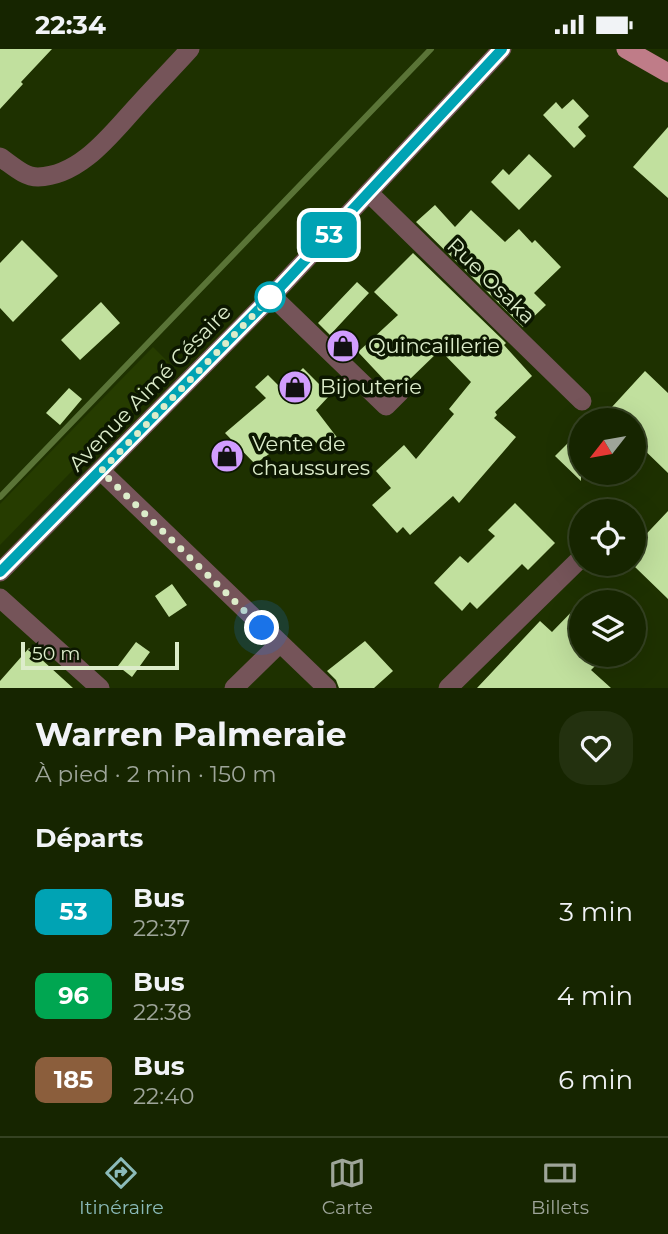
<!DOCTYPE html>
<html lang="fr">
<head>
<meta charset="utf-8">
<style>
  body { margin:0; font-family:Montserrat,sans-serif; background:#23310f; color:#f1f3f6; height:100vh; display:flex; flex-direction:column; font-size:26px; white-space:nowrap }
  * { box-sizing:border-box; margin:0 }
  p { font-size:23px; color:#9ea599 }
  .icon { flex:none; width:38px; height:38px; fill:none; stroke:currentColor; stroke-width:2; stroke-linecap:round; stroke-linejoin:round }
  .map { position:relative; height:639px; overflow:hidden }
  .sheet { display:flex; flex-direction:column; background:#162500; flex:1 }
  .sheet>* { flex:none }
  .badge { padding:0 14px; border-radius:10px; font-size:24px; line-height:46px }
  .needle { width:46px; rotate:239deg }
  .controls { position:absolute; left:569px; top:359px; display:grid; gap:14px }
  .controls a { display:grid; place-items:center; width:77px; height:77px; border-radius:50%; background:#162500; box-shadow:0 7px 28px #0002,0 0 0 2px #354222; font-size:35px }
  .scale { position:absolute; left:21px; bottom:18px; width:158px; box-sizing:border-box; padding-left:7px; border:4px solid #dcecca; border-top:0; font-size:19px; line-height:24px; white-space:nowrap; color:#dcecca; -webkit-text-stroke:5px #0c1700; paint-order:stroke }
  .you { position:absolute; width:35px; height:35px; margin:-18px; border:5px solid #fff; border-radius:50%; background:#1a73e8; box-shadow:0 0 0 10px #1a73e833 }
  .map>.badge { position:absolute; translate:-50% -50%; box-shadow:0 0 0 4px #fff }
  h2 { padding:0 35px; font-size:26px; line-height:63px }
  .round { display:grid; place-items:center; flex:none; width:74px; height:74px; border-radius:28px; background:#23310f }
  .summary { display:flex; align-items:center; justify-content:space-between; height:119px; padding:0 35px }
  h1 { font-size:33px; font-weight:700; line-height:52px }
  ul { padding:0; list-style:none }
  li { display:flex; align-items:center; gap:21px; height:84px; padding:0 35px }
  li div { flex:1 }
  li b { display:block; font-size:26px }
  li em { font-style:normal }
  li .badge { min-width:77px; font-weight:700; text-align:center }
  .status { display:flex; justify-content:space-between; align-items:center; height:49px; padding:0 35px; background:#162500; direction:ltr }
  .status svg { height:19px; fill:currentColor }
  .dock { display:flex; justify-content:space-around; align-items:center; height:98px; border-top:2px solid #354222; background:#162500; font-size:19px; color:#9ea599 }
  .dock a { display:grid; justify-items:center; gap:4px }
  .dock .active { color:#8bbbb9 }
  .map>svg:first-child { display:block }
</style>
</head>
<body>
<div class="status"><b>22:34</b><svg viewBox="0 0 49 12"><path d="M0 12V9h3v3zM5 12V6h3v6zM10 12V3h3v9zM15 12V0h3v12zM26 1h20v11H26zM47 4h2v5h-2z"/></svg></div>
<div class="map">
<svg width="668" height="639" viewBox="0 0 668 639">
  <rect width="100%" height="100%" fill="#1e3100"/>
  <path fill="#263c00" d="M 153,298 L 173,318 L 0,496 L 0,455 Z"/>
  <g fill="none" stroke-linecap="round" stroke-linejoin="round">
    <path stroke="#5a7437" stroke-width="6" d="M 0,448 L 431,0"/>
  </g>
  <path fill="#c1e09e" d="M 0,0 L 52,0 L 21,33 L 23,35 L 0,60 Z
    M 573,50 L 589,67 L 578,78 L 586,87 L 574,99 L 543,66 L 556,53 L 562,60 Z
    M 668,78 L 668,149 L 633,118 Z
    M 529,105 L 552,127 L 519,161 L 491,133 L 503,120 L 509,126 Z
    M 435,156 L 455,178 L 471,161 L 505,193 L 519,180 L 532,194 L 535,191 L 561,218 L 534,244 L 546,256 L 523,278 L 416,173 Z
    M 22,191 L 58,227 L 13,273 L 0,259 L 0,214 Z
    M 413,204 L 506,294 L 504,296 L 532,327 L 495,363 L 497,366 L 494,369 L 516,388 L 459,454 L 453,447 L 410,486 L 403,478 L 397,484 L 372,456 L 391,439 L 376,422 L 404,396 L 416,410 L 454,365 L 449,360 L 471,333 L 440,301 L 407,333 L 398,331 L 389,336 L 358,303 L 398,266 L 374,243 Z
    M 357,233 L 369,244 L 330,286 L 318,274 Z
    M 101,253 L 120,274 L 80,311 L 61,291 Z
    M 303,319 L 330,346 L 316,361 L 339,391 L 324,403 L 314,391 L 307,396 L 297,385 L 255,415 L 225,384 L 266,349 L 255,338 L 268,326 L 282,340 Z
    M 645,322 L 668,344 L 668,424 L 634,391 L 634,371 L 600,371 Z
    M 69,339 L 82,350 L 60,376 L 46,364 Z
    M 581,381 L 581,432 L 555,407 Z
    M 515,454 L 555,494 L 528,521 L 522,515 L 477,560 L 470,553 L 462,562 L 434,534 L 460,507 L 468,514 L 495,487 L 488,481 Z
    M 668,462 L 668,550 L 634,517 L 634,498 Z
    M 172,535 L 187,556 L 169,568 L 155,547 Z
    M 581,553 L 581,606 L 606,606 L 591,621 L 611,639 L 477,639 L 540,572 L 552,583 Z
    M 365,592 L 393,622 L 374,639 L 339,639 L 336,631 L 327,622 Z
    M 136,593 L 150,603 L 132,628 L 118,617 Z
    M 29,599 L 73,639 L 0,639 L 0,632 Z"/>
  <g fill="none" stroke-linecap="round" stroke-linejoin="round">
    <path stroke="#755459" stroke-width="19" d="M 0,108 C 12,116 24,128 38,128 C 81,127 112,84 138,56 C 155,37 173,19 190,0
      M 369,144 L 582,352
      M 272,247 L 386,357 L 400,343
      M 101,422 L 327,639
      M 0,523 L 272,247 L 502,0
      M 0,549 L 100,639
      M 234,639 L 279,595
      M 448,639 L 581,509"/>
    <path stroke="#bf7c88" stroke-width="19" d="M 626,0 L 668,24"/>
  </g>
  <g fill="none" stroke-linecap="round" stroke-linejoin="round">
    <defs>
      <path id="line" d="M 0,523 L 272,247 L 502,0"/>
    </defs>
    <use href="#line" stroke="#fff" stroke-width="16"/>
    <use href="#line" stroke="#00a3b4" stroke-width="10"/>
    <path stroke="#dcecca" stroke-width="7" stroke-dasharray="0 12.6" d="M 262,579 L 101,422 L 272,247 L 270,248"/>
  </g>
  <defs>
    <symbol id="shop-disc" viewBox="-11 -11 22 22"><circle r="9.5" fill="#d19dfe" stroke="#0c1700"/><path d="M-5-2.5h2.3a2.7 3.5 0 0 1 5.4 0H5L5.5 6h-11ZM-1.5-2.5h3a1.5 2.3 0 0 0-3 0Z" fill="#111"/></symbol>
  </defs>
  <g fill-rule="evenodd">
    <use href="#shop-disc" x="324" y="278" width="38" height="38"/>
    <use href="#shop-disc" x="276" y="319" width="38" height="38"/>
    <use href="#shop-disc" x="208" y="388" width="38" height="38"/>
  </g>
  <circle fill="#fff" stroke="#00a3b4" stroke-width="3.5" cx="270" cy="248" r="14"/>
  <g text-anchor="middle" stroke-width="7" stroke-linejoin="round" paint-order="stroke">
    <g font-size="21" fill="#dcecca" stroke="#0c1700">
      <text transform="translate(491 232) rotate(44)" y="7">Rue Osaka</text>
      <text transform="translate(150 339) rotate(-46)" y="7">Avenue Aimé Césaire</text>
    </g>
    <g font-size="21" fill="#dcecca" stroke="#0c1700" text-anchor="start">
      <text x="368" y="304">Quincaillerie</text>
      <text x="320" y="345">Bijouterie</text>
      <text x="252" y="402">Vente de<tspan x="252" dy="24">chaussures</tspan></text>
    </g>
  </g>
</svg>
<div class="controls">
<a><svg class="needle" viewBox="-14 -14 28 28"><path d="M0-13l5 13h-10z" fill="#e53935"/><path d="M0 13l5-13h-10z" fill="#9ea599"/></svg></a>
<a><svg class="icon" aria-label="locate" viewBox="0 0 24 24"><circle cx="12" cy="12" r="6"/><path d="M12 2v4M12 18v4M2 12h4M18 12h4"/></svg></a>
<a><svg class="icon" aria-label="layers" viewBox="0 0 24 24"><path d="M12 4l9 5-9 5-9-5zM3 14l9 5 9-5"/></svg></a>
</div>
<div class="scale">50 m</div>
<div class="you" style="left:262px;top:579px"></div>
<b class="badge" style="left:329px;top:186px;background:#00a3b4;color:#fff">53</b>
</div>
<section class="sheet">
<div class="summary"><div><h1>Warren Palmeraie</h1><p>À pied · 2 min · 150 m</p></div><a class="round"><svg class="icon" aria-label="heart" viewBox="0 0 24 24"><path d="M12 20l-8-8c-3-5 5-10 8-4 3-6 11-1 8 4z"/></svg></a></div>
<h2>Départs</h2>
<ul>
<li><span class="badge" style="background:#00a3b4;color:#fff">53</span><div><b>Bus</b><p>22:37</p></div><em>3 min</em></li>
<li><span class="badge" style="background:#00a651;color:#fff">96</span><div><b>Bus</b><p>22:38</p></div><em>4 min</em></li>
<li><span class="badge" style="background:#8b5e3c;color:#fff">185</span><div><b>Bus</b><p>22:40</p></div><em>6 min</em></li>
</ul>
</section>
<nav class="dock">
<a class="active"><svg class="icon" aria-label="directions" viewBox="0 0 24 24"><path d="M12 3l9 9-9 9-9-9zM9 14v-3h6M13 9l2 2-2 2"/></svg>Itinéraire</a>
<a><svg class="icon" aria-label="map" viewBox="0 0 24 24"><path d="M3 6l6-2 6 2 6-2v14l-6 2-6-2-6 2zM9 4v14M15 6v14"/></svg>Carte</a>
<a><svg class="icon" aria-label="tickets" viewBox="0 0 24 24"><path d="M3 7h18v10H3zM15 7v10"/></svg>Billets</a>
</nav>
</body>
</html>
